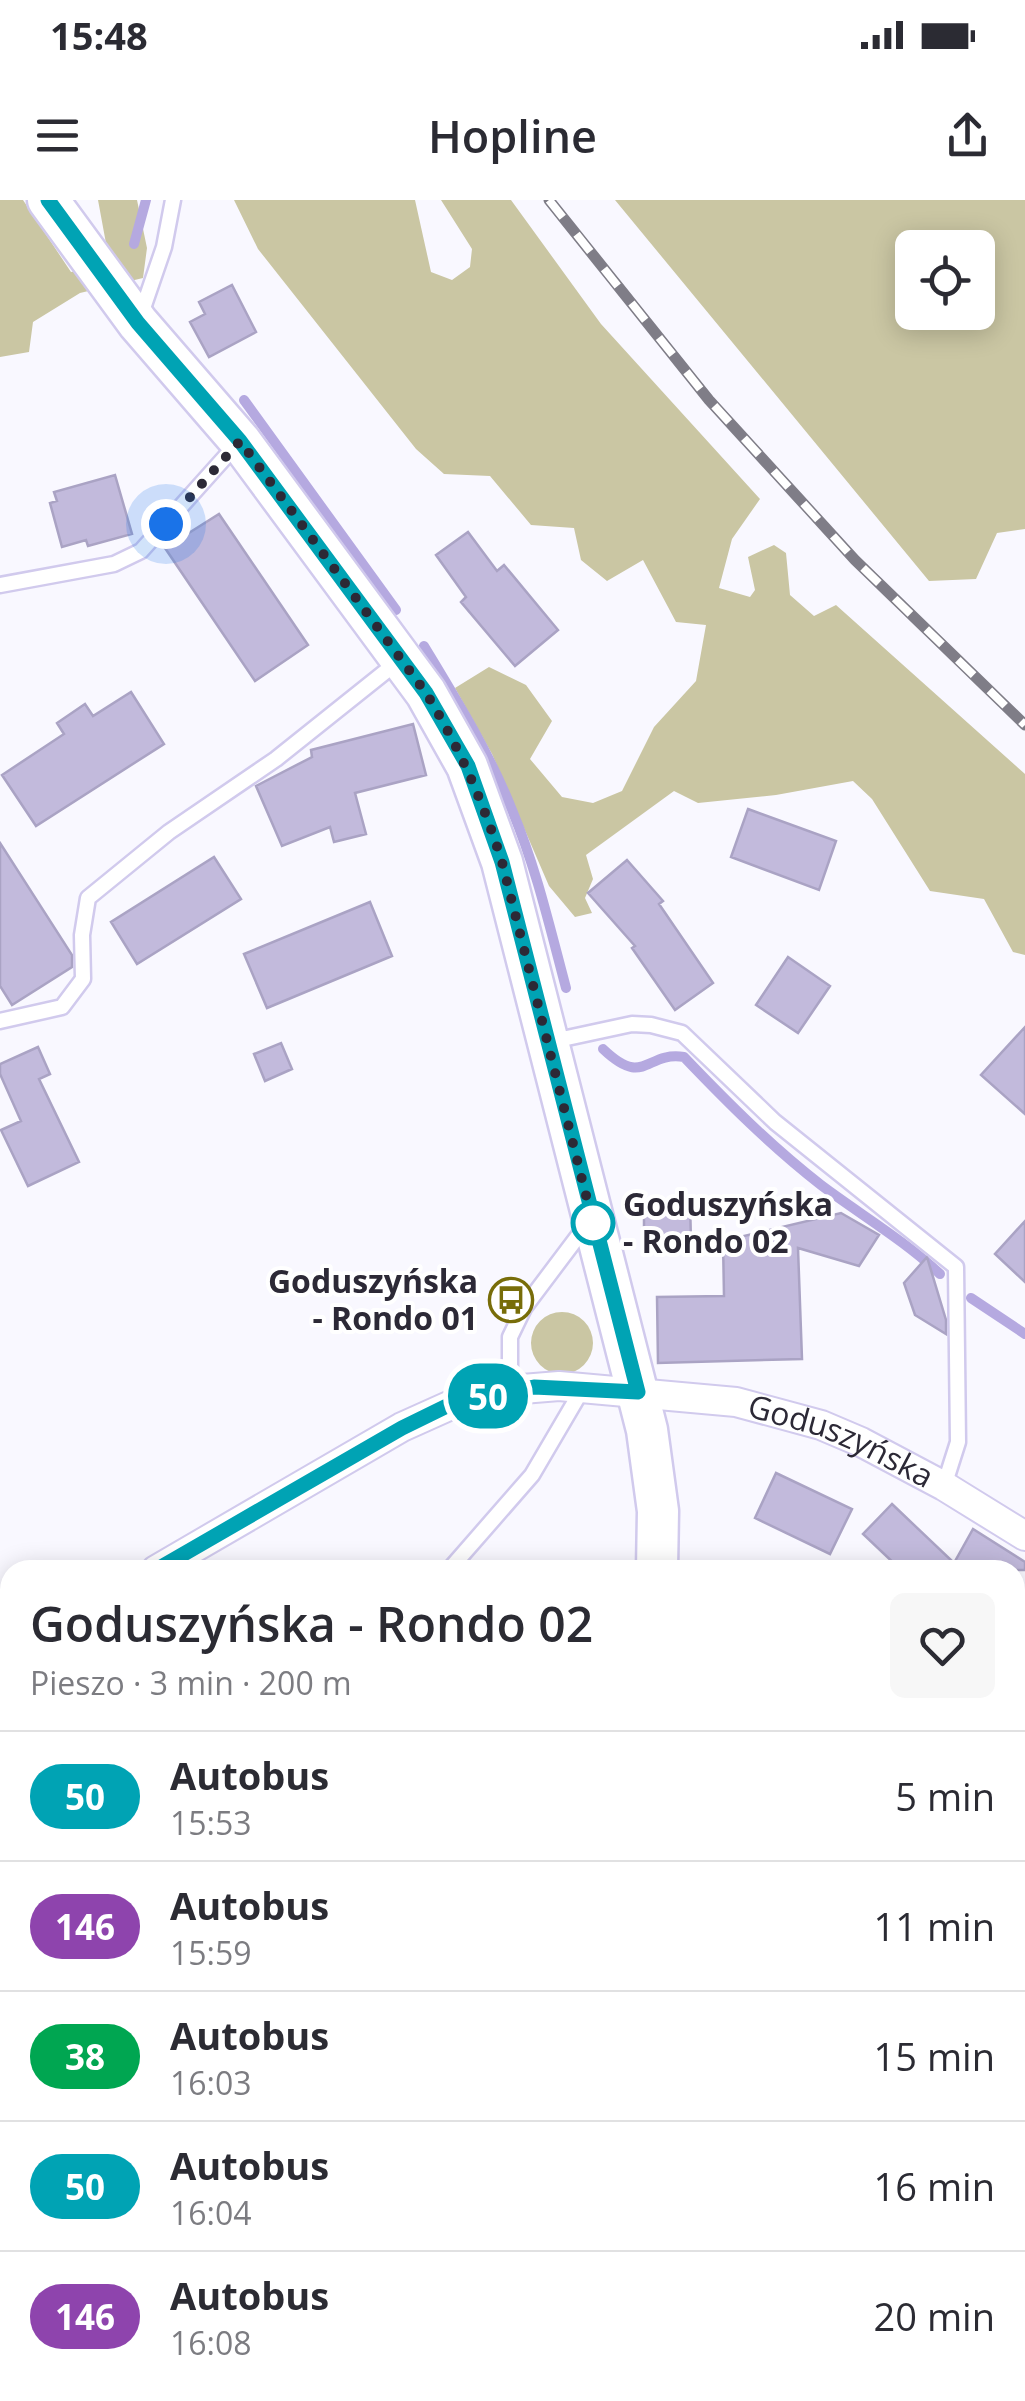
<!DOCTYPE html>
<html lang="pl">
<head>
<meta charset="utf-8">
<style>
  body { margin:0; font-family:"Open Sans",sans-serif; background:#f7f7f7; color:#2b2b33; height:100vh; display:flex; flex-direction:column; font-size:38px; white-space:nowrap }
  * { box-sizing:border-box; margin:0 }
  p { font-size:32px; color:#7c7c81 }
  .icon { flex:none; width:55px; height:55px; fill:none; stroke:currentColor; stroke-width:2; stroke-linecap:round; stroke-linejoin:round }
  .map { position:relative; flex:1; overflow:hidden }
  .side { position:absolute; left:0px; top:1360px; width:1025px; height:842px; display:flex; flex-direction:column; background:#fff; border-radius:30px 30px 0 0; box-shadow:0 5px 25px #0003 }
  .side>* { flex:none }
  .badge { padding:0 20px; border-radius:32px; font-size:35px; line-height:65px }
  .tools { position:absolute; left:895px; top:30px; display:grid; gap:20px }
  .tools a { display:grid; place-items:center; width:100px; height:100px; border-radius:15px; background:#fff; box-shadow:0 5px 25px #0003; font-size:50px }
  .you { position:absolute; width:50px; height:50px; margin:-25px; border:8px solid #fff; border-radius:50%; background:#1a73e8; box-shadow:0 0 0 15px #1a73e833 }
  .map>.badge { position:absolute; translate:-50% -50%; box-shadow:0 0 0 5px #fff }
  .round { display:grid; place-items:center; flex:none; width:105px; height:105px; border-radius:15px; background:#f7f7f7 }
  .summary { display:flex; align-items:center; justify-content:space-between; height:170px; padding:0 30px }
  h1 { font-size:48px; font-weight:600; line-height:75px }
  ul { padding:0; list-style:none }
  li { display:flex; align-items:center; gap:30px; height:130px; padding:0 30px; border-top:2px solid #e1e1e2 }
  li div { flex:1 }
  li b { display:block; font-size:38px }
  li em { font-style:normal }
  li .badge { min-width:110px; font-weight:700; text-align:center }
  .status { display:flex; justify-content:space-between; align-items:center; height:70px; padding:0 50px; background:#fff; direction:ltr }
  .status svg { height:28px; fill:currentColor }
  header { display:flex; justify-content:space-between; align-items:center; height:130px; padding:0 30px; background:#fff; font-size:45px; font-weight:600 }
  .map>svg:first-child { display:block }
</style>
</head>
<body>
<div class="status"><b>15:48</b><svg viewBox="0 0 49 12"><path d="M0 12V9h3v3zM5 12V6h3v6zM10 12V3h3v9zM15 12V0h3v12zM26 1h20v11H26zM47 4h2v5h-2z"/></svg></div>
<header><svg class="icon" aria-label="menu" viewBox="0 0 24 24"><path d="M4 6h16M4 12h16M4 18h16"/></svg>Hopline<svg class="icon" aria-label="share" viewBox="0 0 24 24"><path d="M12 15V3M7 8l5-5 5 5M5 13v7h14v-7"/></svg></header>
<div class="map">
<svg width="1025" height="2201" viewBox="0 0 1025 2201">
  <rect width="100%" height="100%" fill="#f9f8ff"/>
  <path fill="#cac6a3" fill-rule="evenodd" d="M 0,0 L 23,0 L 71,72 L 110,65 L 98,0 L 137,0 L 147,48 L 143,78 L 80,93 L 33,122 L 29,152 L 0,157 Z
    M 234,0 L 415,0 L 431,72 L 452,80 L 470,67 L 472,49 L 441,0 L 511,0 L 601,124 L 760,299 L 732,339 L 719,388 L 750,397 L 755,390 L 748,357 L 774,345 L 786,353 L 790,395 L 814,416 L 836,405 L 1025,574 L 1025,755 L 1013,752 L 984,699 L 930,691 L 872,599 L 853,581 L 776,595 L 698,603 L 674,591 L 586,655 L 593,679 L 585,698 L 592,713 L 575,717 L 549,686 L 492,554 L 455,488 L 489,467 L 526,485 L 552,521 L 530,559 L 562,597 L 593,603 L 622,591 L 654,527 L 696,481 L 706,425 L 676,422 L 643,360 L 607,381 L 581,360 L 574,328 L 531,325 L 490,276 L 444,274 L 416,249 L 258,49 Z
    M 615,0 L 1025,0 L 1025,329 L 997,333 L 976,379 L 929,381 ZM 912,48 L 978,48 L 978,112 L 912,112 Z
    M531 1143a31 31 0 1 1 62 0a31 31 0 1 1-62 0Z"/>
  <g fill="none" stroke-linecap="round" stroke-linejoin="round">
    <path stroke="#b5a9e0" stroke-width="10" d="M 134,44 L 146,0
      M 244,200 L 396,410
      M 424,446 C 456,499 489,552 512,610 C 536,667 550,728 566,788
      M 603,849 C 645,889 645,851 684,857 C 728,903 771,946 821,985 C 861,1015 904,1040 940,1074
      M 971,1098 L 1025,1134"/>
  </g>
  <path fill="#c2badc" stroke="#aaa3c4" stroke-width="2.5" d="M 232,85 L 256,132 L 209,157 L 190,122 L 205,114 L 199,102 Z
    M 115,275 L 132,334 L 88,346 L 86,340 L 62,347 L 50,303 L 57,301 L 54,292 Z
    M 219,314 L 308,445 L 255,481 L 165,348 Z
    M 468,332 L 497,371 L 504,365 L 558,430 L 515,466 L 461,402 L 466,397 L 436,355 Z
    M 131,492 L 164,544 L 36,626 L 2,575 L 64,534 L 57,523 L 85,504 L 93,516 Z
    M 413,524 L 426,575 L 355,593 L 366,634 L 334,642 L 330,627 L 282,646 L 256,586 L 312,557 L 311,550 Z
    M 748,609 L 836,641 L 819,690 L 731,657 Z
    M 0,643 L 72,755 L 72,767 L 12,805 L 0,786 Z
    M 214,657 L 241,699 L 137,764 L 111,722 Z
    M 627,660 L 663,701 L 659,704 L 713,783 L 675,810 L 632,748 L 635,746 L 588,693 Z
    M 370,702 L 392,756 L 267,808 L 244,754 Z
    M 788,757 L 830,786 L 798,833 L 756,805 Z
    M 1025,827 L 1025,914 L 981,875 Z
    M 281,843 L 292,869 L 265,881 L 254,854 Z
    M 38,847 L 50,874 L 39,879 L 79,962 L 28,986 L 1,930 L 21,921 L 0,874 L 0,864 Z
    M 690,1000 L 691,1043 L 644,1044 L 644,1001 Z
    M 841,1013 L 879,1035 L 859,1066 L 798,1048 L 802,1159 L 658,1163 L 657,1097 L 724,1096 L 723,1041 Z
    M 1025,1021 L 1025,1082 L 995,1054 Z
    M 927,1057 L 946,1120 L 946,1134 L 915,1115 L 904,1083 Z
    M 776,1273 L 852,1309 L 830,1354 L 755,1318 Z
    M 892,1304 L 954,1363 L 973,1329 L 1025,1362 L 1025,1370 L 901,1370 L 863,1334 Z"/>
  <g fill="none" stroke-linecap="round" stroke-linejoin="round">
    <defs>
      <path id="lane" d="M 140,117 L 164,47 L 173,0
        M 0,385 L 114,364 L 141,351 L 236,245
        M 0,821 L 62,807 L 83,779 L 82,735 L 88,698 L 169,632 L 276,559 L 400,460
        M 553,841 L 632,824 L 651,825 L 682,833 L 775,922 L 956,1067 L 958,1242 L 944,1286
        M 510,1190 L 510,1137 L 524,1108 L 588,1023
        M 449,1370 L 532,1275 L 583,1188
        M 0,1651 L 10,1646"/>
      <g id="street">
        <path id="s1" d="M 156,1370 L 402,1227 L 451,1205 L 510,1190 L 559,1186 L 736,1202 L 821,1225 L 861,1242 L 944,1286 L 1025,1336"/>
        <path d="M 0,1459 L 10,1453"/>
      </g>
      <path id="secondary" d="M 48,0 L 138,123 L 240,241 L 426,493 L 467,566 L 502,662 L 647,1230 L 658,1311 L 657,1370
        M 585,2201 L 585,2192"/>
      <path id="primary" d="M 0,1764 L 10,1766
        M 1015,1975 L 1025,1977"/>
    </defs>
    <use href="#lane" stroke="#d1caed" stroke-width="19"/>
    <use href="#street" stroke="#d1caed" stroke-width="32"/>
    <use href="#secondary" stroke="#d1caed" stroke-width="45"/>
    <use href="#primary" stroke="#d1caed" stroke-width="50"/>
    <use href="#lane" stroke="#fff" stroke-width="14"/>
    <use href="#street" stroke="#fff" stroke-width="28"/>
    <use href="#secondary" stroke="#fff" stroke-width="40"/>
    <use href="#primary" stroke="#fff" stroke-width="45"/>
    <defs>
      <path id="rail" d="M 549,0 L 709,200 L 855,360 L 1025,525"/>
    </defs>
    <use href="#rail" stroke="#7f7d87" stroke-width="11"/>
    <use href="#rail" stroke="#fff" stroke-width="8" stroke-dasharray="22" stroke-linecap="butt"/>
  </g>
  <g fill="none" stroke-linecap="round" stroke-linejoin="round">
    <defs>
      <path id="line" d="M 48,0 L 138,123 L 240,241 L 426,493 L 468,566 L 502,662 L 638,1192 L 534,1187 L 451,1204 L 402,1228 L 156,1370"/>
    </defs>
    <use href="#line" stroke="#fff" stroke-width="22"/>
    <use href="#line" stroke="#00a3b4" stroke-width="15"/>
    <path stroke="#2c2936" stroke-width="10" stroke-dasharray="0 18" d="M 166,324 L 240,241 L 426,493 C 459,547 483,601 502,662 L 593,1023"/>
  </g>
  <defs>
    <symbol id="bus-ring" viewBox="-11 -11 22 22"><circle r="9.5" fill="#fff" stroke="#786d09" stroke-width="1.5"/><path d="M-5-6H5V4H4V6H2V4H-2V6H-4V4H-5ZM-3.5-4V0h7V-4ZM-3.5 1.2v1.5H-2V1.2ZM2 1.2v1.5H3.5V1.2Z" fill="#786d09"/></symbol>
  </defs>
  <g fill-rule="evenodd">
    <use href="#bus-ring" x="486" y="1075" width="50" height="50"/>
  </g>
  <circle fill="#fff" stroke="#00a3b4" stroke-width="5" cx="593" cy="1023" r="20"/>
  <g text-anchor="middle" stroke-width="8" stroke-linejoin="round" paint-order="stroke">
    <g font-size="32" font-weight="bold" fill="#2c2936" stroke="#fff" text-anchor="start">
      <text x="623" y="1016">Goduszyńska<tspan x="623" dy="37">- Rondo 02</tspan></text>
    </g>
    <g font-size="32" font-weight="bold" fill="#2c2936" stroke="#fff" text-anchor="end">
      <text x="478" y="1093">Goduszyńska<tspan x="478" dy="37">- Rondo 01</tspan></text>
    </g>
    <g font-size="32" fill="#2c2936" stroke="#fff">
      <text dy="11" stroke="none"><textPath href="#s1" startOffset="738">Goduszyńska</textPath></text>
    </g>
  </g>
</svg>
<div class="tools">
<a><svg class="icon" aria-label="locate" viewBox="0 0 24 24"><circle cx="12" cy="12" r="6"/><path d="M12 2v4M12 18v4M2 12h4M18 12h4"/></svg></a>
</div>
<div class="you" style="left:166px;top:324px"></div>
<b class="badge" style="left:488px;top:1196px;background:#00a3b4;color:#fff">50</b>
<section class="side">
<div class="summary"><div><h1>Goduszyńska - Rondo 02</h1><p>Pieszo · 3 min · 200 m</p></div><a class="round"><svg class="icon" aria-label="heart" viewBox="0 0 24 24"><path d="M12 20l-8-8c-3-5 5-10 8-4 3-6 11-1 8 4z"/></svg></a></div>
<ul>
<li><span class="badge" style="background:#00a3b4;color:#fff">50</span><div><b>Autobus</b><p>15:53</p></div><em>5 min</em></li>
<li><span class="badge" style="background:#8e44ad;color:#fff">146</span><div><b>Autobus</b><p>15:59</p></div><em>11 min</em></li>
<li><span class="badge" style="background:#00a651;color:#fff">38</span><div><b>Autobus</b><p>16:03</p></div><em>15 min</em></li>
<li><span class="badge" style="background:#00a3b4;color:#fff">50</span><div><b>Autobus</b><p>16:04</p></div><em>16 min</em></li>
<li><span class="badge" style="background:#8e44ad;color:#fff">146</span><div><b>Autobus</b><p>16:08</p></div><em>20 min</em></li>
</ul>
</section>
</div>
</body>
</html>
